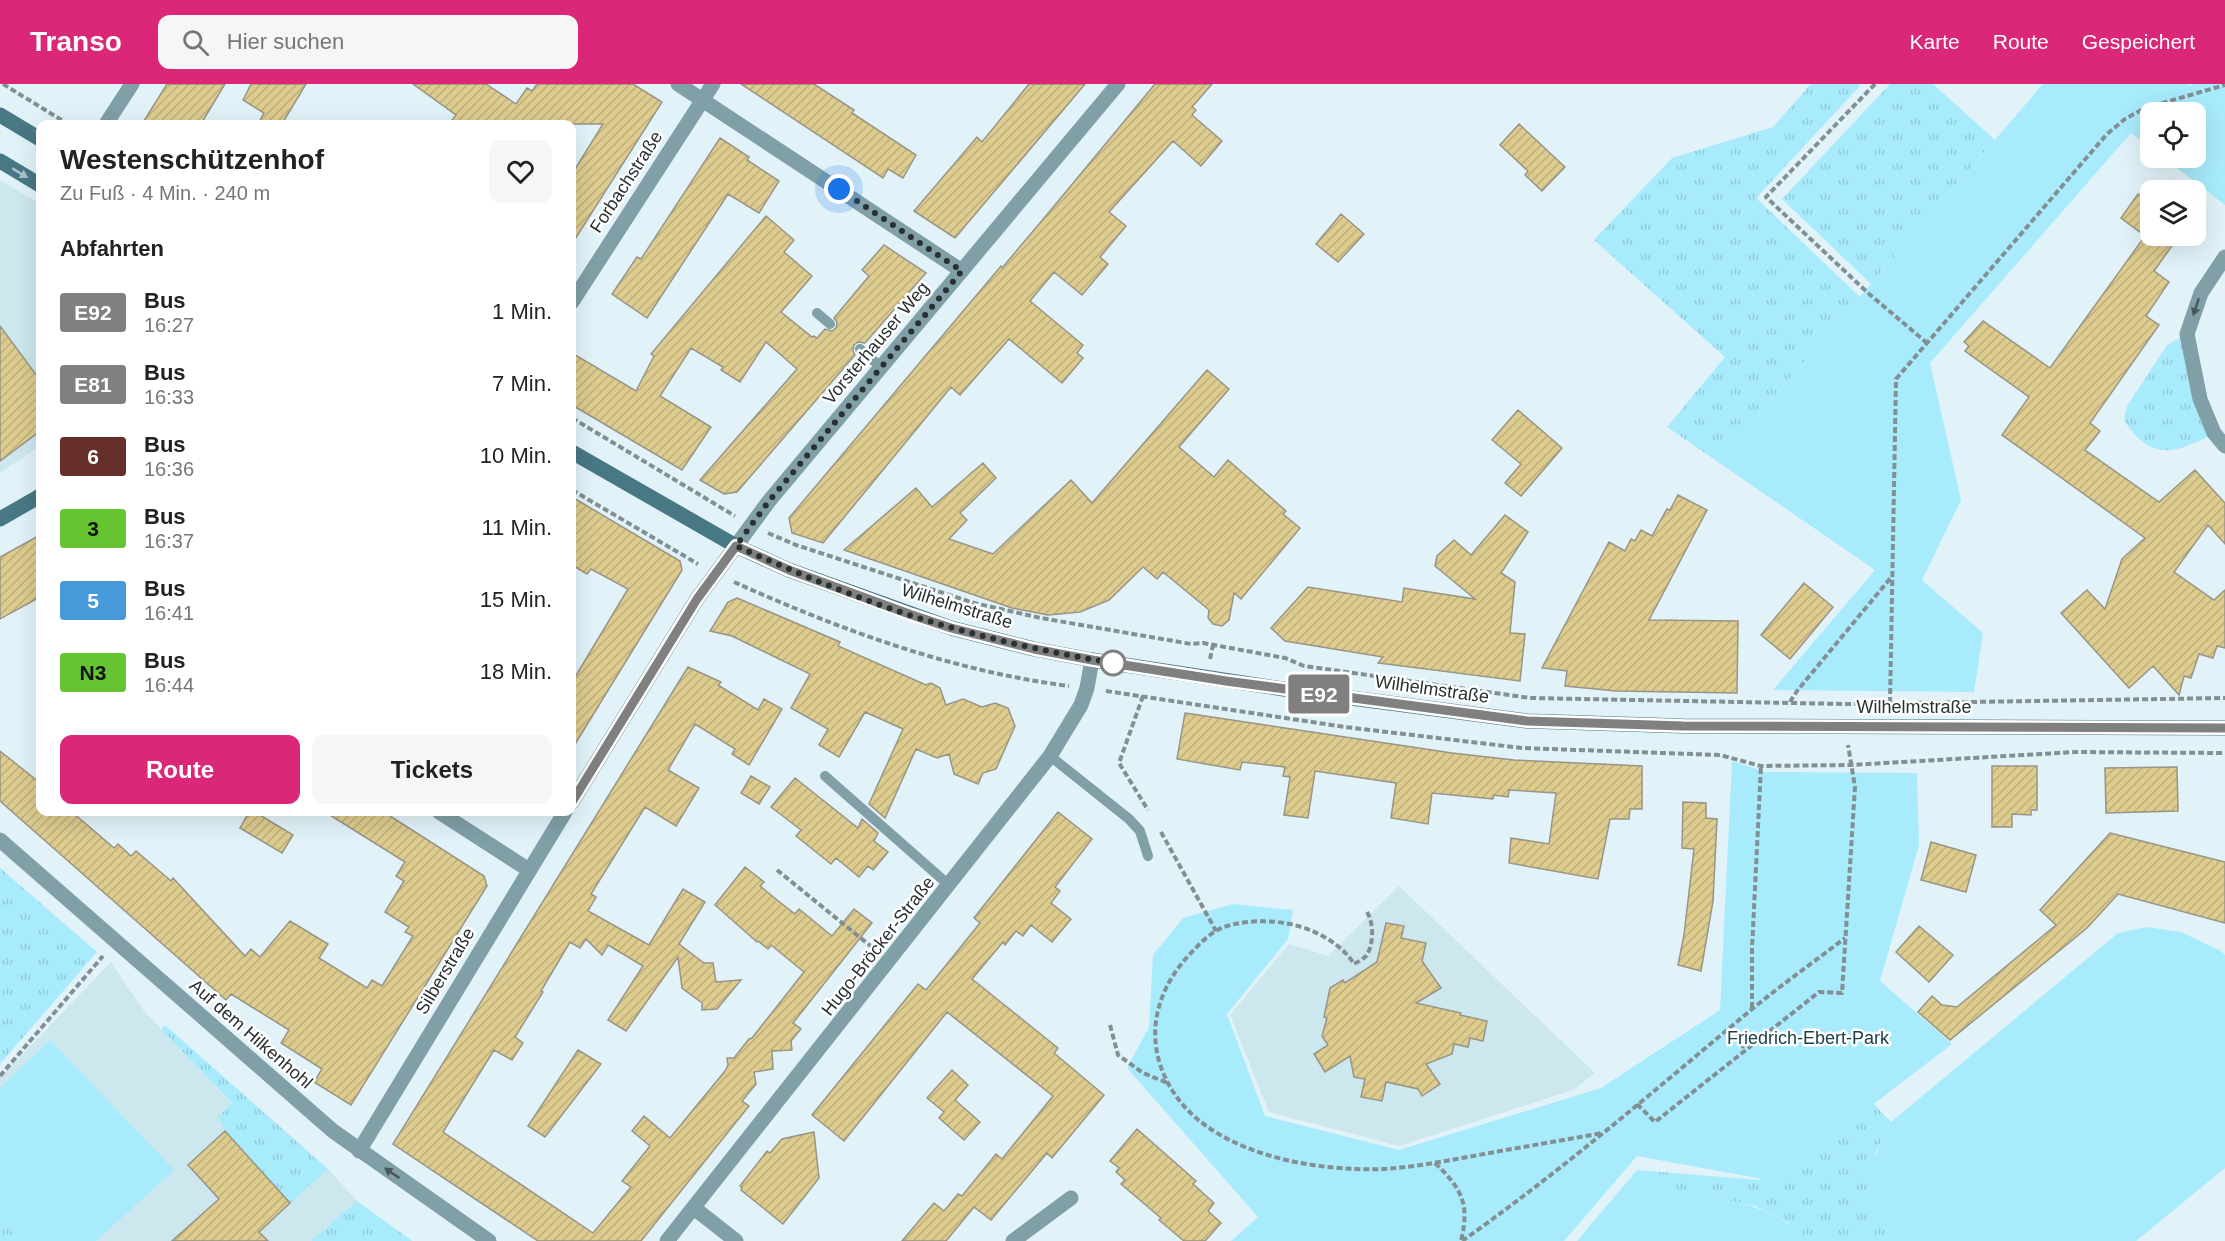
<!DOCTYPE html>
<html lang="de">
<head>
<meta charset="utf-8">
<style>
  body { margin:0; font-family:Arial,sans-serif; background:#f6f6f6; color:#222; height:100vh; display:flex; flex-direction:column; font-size:22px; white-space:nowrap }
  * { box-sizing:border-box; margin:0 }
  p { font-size:20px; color:#767676 }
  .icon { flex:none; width:33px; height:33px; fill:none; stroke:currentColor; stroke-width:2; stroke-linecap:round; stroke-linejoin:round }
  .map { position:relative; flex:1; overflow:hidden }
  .side { position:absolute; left:36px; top:36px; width:540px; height:696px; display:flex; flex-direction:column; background:#fff; border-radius:12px; box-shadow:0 6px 24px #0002 }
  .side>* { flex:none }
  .badge { padding:0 12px; border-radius:4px; font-size:21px; line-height:39px }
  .tools { position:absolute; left:2140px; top:18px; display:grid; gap:12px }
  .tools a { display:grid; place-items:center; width:66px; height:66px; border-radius:12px; background:#fff; box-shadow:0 6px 24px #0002; font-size:30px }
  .you { position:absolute; width:30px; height:30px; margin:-15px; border:4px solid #fff; border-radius:50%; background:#1a73e8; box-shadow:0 0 0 9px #1a73e833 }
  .map>.badge { position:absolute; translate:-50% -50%; box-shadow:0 0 0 3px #fff }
  h2 { padding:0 24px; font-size:22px; line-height:54px }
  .round { display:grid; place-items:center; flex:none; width:63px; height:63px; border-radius:12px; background:#f6f6f6 }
  .overview { display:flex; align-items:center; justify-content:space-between; height:102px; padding:0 24px }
  h1 { font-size:28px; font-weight:600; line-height:45px }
  .button { display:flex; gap:12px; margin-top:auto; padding:12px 24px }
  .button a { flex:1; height:69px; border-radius:12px; background:#db2777; color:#fff; font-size:24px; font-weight:600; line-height:69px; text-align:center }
  .button a+a { background:#f6f6f6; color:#222 }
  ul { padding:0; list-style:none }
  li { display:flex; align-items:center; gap:18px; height:72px; padding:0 24px }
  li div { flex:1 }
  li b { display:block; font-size:22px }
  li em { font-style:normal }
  li .badge { min-width:66px; font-weight:700; text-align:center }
  header { display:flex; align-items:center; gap:36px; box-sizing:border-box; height:84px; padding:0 30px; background:#db2777; color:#fff }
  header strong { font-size:28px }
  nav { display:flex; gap:33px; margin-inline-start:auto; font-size:21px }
  .search { width:420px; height:54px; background:#f6f6f6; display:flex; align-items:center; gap:15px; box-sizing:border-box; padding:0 21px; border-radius:12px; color:#767676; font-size:22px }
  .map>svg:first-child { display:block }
</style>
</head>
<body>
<header>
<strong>Transo</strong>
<div class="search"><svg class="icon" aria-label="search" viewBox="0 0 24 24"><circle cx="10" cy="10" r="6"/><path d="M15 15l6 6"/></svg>Hier suchen</div>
<nav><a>Karte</a><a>Route</a><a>Gespeichert</a></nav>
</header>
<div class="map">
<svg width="2225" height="1157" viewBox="0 0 2225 1157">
  <defs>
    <pattern id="grass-tufts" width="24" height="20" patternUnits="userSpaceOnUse" patternTransform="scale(1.5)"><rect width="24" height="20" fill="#a8ebfc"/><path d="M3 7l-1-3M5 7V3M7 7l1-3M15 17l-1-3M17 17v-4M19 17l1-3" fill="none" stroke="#91cad8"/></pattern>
    <pattern id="building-hatch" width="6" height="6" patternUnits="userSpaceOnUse" patternTransform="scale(1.5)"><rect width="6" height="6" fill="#decc8f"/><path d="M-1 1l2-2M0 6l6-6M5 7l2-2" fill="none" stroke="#beb07c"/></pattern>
  </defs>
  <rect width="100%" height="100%" fill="#e1f3f9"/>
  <path fill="#cce7ee" d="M 0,96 L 40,120 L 40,362 L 0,389 Z
    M 1399,802 L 1595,989 L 1573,1006 L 1399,1062 L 1269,1028 L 1230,931 L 1289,860 L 1328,872 Z
    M 111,878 L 144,927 L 232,1020 L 290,1119 L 328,1085 L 357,1117 L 412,1157 L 0,1157 L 0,994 Z"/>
  <path fill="url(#grass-tufts)" d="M 1811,0 L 1858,0 L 1860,2 L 1756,114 L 1860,213 L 1718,378 L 1667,343 L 1725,273 L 1594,156 L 1672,74 L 1773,43 Z
    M 1890,0 L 1933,0 L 1995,56 L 1871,200 L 1782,115 Z
    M 2187,250 L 2214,349 C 2176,370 2151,378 2124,336 L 2127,322 L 2167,261 Z
    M 0,784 L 97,868 L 0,980 Z
    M 165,941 L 328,1085 L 290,1119 L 225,1047 L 218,1033 L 232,1019 L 161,945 Z
    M 1835,980 L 1891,1038 L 1876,1068 L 1878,1131 L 1891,1157 L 1811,1157 L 1787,1138 L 1755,1122 L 1712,1113 L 1672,1115 L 1637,1086 L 1759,1096 L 1785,1068 Z
    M 357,1117 L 412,1157 L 311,1157 Z
    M 0,1134 L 21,1157 L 0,1157 Z"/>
  <path fill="#a8ebfc" d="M 2043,0 L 2188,0 L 2191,2 L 2192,0 L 2225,0 L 2225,121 L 2164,74 L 2196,74 L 2196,28 L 2151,28 L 2151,64 L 2131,49 L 1930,279 L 1961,416 L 1922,496 L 1983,549 L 1974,608 L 1773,606 L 1875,486 L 1718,378 Z
    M 1732,677 L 1766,688 L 1917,689 L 1919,761 L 1880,897 L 1952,960 L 1773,1097 L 1637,1072 L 1564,1157 L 1231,1157 L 1258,1133 L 1127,984 L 1149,943 L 1153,871 L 1183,834 L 1233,820 L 1293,826 L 1288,855 L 1227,930 L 1265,1032 L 1399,1066 L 1601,1004 L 1720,926 Z
    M 2147,843 L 2181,848 L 2221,867 L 2225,871 L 2225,1084 L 2136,1157 L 1891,1157 C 1866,1113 1866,1082 1891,1038 L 2118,849 Z
    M 50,956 L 174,1086 L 96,1157 L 21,1157 L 0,1134 L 0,1004 Z
    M 1637,1086 L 1672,1115 C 1723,1107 1772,1123 1811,1157 L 1577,1157 Z"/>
  <path fill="url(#building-hatch)" stroke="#989486" stroke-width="1.5" d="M 167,0 L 225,0 L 201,40 L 142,40 Z
    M 251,0 L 306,0 L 282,40 L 258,40 L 264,29 L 243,16 Z
    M 413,0 L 486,0 L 516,20 L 527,4 L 532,7 L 537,0 L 633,0 L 662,18 L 572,160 L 572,90 L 603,40 L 449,40 L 456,31 Z
    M 741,0 L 814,0 L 854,26 L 852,29 L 916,71 L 903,94 L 888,85 L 883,94 Z
    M 1029,0 L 1085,0 L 955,154 L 914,127 L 977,53 L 982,58 Z
    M 1155,0 L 1212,0 L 1192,23 L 1196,26 L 1192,31 L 1222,57 L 1201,82 L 1173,57 L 1109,128 L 1126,142 L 1100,173 L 1108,180 L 1082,211 L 1054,188 L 1030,217 L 1083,261 L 1077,269 L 1083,274 L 1062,299 L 1009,255 L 960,311 L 951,303 L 823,459 L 792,449 L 789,434 L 1001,182 L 1002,184 L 1055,121 Z
    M 1519,40 L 1565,83 L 1542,107 L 1525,91 L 1528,87 L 1500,61 Z
    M 720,54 L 749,73 L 747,76 L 779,97 L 759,129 L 728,110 L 647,234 L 612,210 L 637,173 L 641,175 Z
    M 2138,110 L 2151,119 L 2151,152 L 2179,152 L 2154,187 L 2169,198 L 2146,232 L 2159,241 L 2090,339 L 2100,347 L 2085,366 L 2159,418 L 2195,386 L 2225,419 L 2225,460 L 2208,441 L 2174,488 L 2214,516 L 2225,506 L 2225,564 L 2217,562 L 2213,574 L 2199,570 L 2191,594 L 2184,592 L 2179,611 L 2153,582 L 2129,604 L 2061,529 L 2087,506 L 2105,525 L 2122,475 L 2145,454 L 2002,351 L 2029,313 L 1965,267 L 1969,262 L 1964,258 L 1983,237 L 2050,284 L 2145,152 L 2121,134 Z
    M 1341,130 L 1364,150 L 1338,178 L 1316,160 Z
    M 766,132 L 794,156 L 784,168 L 812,192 L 781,228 L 812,253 L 814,252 L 817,254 L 825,245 L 832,247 L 836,244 L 837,238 L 834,234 L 869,192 L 862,186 L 884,161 L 926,189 L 865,259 L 858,258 L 854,261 L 853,267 L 855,271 L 737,408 L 724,410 L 700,396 L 797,285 L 766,258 L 740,298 L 721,286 L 723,283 L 691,264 L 660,312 L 711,343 L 682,386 L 572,321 L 572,269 L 636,307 L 654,272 L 651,270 Z
    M 0,242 L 40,296 L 40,347 L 0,377 Z
    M 1207,286 L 1229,305 L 1179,363 L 1214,393 L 1228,376 L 1286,427 L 1283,430 L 1300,444 L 1241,515 L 1234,509 L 1229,536 L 1222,542 L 1213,540 L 1208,534 L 1209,526 L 1163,488 L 1157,495 L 1143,483 L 1109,516 L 1080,528 L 1048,531 L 1012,524 L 844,466 L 916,404 L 932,423 L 983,379 L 996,394 L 960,429 L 967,436 L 949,455 L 993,470 L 1071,396 L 1092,419 Z
    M 1518,326 L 1562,364 L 1521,412 L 1505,399 L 1521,380 L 1492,356 Z
    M 1678,411 L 1707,426 L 1649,536 L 1738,537 L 1737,609 L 1616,607 L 1565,602 L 1567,587 L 1542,584 L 1609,458 L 1625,467 L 1631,455 L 1635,457 L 1641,446 L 1652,452 L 1667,425 L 1670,426 Z
    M 572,413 L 680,477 L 682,486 L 572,665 L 572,598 L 628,505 L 591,485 L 587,490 L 572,481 Z
    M 1505,431 L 1528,448 L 1501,489 L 1515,498 L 1510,549 L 1525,550 L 1520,597 L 1378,579 L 1383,573 L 1285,557 L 1271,544 L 1308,503 L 1402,518 L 1404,504 L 1475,515 L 1435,482 L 1437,472 L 1454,456 L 1471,471 Z
    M 40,451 L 40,513 L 0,535 L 0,473 Z
    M 1804,499 L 1833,523 L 1790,575 L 1761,551 Z
    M 737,514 L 840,558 L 838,562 L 926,601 L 931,599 L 940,604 L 946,621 L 963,615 L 982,623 L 995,619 L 1008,624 L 1015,642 L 996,685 L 983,689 L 978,700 L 954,690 L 949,670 L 937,674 L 916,665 L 885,734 L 869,720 L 903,645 L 865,628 L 839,673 L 819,661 L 828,645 L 791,624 L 810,590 L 732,552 L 710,547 L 728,518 Z
    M 688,583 L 721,598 L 718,601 L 758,626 L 764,615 L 782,625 L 749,681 L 732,670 L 735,665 L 695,640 L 668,686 L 699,704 L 676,742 L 645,723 L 591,810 L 596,813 L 588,827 L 649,861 L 683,805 L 705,818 L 679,860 L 704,879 L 713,879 L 716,898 L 741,896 L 717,925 L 702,926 L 702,919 L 682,904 L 678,873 L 626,947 L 608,936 L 643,882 L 608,861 L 602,871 L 586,855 L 580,864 L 570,858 L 541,907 L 543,908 L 515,953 L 523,959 L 512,976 L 494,966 L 443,1048 L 593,1149 L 631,1103 L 622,1097 L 650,1062 L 632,1047 L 644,1032 L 670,1054 L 725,987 L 728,981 L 727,974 L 734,974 L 749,955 L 752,954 L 804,888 L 771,861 L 768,865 L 758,857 L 757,858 L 715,821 L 745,783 L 764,798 L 760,802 L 777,816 L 795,830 L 799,825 L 832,852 L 854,825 L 872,839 L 793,939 L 801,945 L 791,957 L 792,966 L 772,967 L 773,985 L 754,988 L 756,1000 L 742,1017 L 749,1022 L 641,1157 L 538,1157 L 393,1060 Z
    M 1185,629 L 1452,669 L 1514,676 L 1642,682 L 1642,725 L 1630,725 L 1629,735 L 1610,735 L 1598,795 L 1509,779 L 1511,754 L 1549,760 L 1556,709 L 1509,706 L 1508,713 L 1494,711 L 1493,715 L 1432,709 L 1428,740 L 1391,734 L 1396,699 L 1315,687 L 1308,734 L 1284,731 L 1290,693 L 1283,692 L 1285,683 L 1242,678 L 1240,686 L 1177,675 Z
    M 0,667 L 40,699 L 40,728 L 72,728 L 114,764 L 118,760 L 131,772 L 136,767 L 171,797 L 173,794 L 245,872 L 251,865 L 260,873 L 290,837 L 328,860 L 319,874 L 367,904 L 372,896 L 382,902 L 413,852 L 405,848 L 409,843 L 385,828 L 404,797 L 396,792 L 405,778 L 325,728 L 384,728 L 484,792 L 487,802 L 351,1021 L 314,998 L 322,985 L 281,959 L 289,946 L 231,910 L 226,916 L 0,717 Z
    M 1992,682 L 2037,682 L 2037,726 L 2031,726 L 2031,731 L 2012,730 L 2012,743 L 1992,743 Z
    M 2177,683 L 2178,727 L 2106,729 L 2105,684 Z
    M 751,692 L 770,703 L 759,720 L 741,709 Z
    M 795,694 L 858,744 L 862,735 L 878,749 L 874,757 L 888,768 L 873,786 L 868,782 L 859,793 L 836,774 L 831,780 L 796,752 L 801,746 L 771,723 Z
    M 1683,718 L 1706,719 L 1706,734 L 1717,735 L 1713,817 L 1701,887 L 1678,881 L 1684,851 L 1694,765 L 1682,764 Z
    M 249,728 L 255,728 L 293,751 L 282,769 L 240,744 Z
    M 1058,728 L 1092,755 L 1055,803 L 1060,807 L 1051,819 L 1071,835 L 1052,858 L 1031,841 L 1023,852 L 1016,847 L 1005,861 L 1003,858 L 972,895 L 1058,964 L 1054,969 L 1104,1011 L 1052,1074 L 1047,1069 L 991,1136 L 974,1123 L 946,1157 L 902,1157 L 934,1119 L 944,1127 L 958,1110 L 962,1112 L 996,1070 L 1002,1075 L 1053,1012 L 947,928 L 844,1057 L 812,1031 L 918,900 L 926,906 L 980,839 L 974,834 Z
    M 2110,749 L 2225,778 L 2225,839 L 2118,810 L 2087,844 L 1950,956 L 1918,928 L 1932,912 L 1942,921 L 1957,923 L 2056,841 L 2040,826 Z
    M 1931,758 L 1976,771 L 1966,808 L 1921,796 Z
    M 1386,839 L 1404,842 L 1401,854 L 1426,859 L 1422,877 L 1441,904 L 1416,919 L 1461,929 L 1460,931 L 1487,937 L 1483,957 L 1470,954 L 1468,963 L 1454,960 L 1452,970 L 1426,980 L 1440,1000 L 1422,1012 L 1418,1005 L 1386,998 L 1382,1017 L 1361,1013 L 1365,995 L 1354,993 L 1350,972 L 1325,988 L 1314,970 L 1328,961 L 1322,952 L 1327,934 L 1324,933 L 1330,904 L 1343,896 L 1345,899 L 1377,878 Z
    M 1919,842 L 1953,871 L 1929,898 L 1896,868 Z
    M 578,966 L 601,980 L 545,1053 L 528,1042 Z
    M 952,986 L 968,1001 L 955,1016 L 980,1038 L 964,1056 L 939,1034 L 944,1028 L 927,1014 Z
    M 1137,1045 L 1196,1097 L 1193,1100 L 1214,1119 L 1208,1127 L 1221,1139 L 1205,1157 L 1184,1157 L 1159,1136 L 1161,1134 L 1121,1100 L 1125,1096 L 1116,1088 L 1119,1084 L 1110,1077 Z
    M 225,1047 L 290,1119 L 259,1148 L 268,1157 L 172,1157 L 219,1115 L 188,1081 Z
    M 814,1048 L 819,1094 L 783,1140 L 741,1106 L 742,1104 L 740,1102 L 767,1067 L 770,1069 L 782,1055 Z"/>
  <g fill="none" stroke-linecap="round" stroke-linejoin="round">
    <path stroke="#828f93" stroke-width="4" stroke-dasharray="6 3" stroke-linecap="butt" d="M 3,0 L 68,40
      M 1875,0 L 1766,113 L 1868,209 L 1927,259
      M 572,334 L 735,432
      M 572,406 L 698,480
      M 768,449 L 796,461 L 974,519 L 1041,534 L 1191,560 L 1203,559 L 1285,574 L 1304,582 L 1530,614 L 1844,620 L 2225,614
      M 734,498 C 841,546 952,587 1069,602
      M 1210,575 L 1213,561
      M 1106,607 L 1345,643 L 1522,664 L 1720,671 L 1761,682 L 1851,681 L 2075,668 L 2225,669
      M 1143,612 L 1119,679 L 1148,726
      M 1790,618 L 1797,607 L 1893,491
      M 1890,619 L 1896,295 L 2107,50 L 2125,35 L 2145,24 L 2225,1
      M 1161,748 L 1216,847
      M 777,786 L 873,864
      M 1367,828 C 1374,839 1374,861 1366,872 C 1363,875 1358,878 1354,880 C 1341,859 1314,845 1290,840 C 1270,836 1248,836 1227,842 C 1213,846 1201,858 1191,869 C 1153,908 1142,961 1174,1009 C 1210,1064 1294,1083 1356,1085 C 1395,1087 1434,1079 1473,1072 C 1516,1064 1559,1057 1602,1049
      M 1752,924 L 1752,865 L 1761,682
      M 1110,941 L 1118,971 L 1143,989 L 1168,999
      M 1729,945 L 1745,965
      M 0,992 L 103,872
      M 1637,1020 L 1655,1038 L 1819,908 L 1842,909 L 1855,703 L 1848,661
      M 1435,1079 C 1462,1105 1470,1120 1461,1157
      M 1462,1157 C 1563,1086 1656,1005 1751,926 C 1781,901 1814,878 1845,854"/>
    <path stroke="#809fa7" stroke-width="10" d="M 817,229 L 830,240
      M 860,265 L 881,283
      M 1050,672 L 1129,735 L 1140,747 L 1148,772
      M 825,692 L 950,802"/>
    <path stroke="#809fa7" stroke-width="15" d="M 678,0 L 962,187
      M 106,40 L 132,0
      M 2225,173 L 2201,209 L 2187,250 L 2200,315 L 2214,349 L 2225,362
      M 572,218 L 713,0
      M 572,718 L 697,515 L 769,417 L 1118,0
      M 439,728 L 529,786
      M 0,756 L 333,1047 L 489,1157
      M 359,1067 L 565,728
      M 694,1124 L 736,1157
      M 667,1157 L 1050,672 L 1081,621 L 1087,604 L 1092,576
      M 1013,1157 L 1071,1114"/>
    <path stroke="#487884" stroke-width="15" d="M 0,31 L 40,55
      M 0,77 L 40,101
      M 572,368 L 736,462 L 789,486 L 951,544 L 1034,565 L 1092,576 L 1290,606 L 1527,637 L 1683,642 L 2225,644
      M 0,435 L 40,412"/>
  </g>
  <defs><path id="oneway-solid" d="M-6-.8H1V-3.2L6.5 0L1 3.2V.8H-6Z" transform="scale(1.5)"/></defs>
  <use fill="#adc2c8" href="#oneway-solid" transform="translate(20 89) rotate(31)"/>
  <g fill="#47575b">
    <use href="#oneway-solid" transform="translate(2196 223) rotate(108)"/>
    <use href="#oneway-solid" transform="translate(392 1089) rotate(-146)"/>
  </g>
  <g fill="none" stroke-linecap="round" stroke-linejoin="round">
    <defs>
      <path id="line" d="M 572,718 L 697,515 L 736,462 L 789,486 L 912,531 L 951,544 L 1034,565 L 1092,576 L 1226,597 L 1527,637 L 1683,642 L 2225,644"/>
    </defs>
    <use href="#line" stroke="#fff" stroke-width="14"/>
    <use href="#line" stroke="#808080" stroke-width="9"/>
    <path stroke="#293032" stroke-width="6" stroke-dasharray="0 10.8" d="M 839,105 L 962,187 L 769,417 L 736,462 C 806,493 879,524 953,544 C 1006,559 1059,570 1113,579"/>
  </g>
  <circle fill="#fff" stroke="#808080" stroke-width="3" cx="1113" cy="579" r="12"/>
  <g text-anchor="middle" stroke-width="5" stroke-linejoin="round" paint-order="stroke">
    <g font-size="18" fill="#293032" stroke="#fff">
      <text transform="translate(626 98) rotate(-57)" y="6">Forbachstraße</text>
      <text transform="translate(876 259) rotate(-50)" y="6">Vorsterhauser Weg</text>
      <text transform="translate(957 522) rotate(17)" y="6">Wilhelmstraße</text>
      <text transform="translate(1432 605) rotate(8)" y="6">Wilhelmstraße</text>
      <text x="1914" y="629">Wilhelmstraße</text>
      <text transform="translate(878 862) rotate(-52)" y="6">Hugo-Bröcker-Straße</text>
      <text transform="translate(445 887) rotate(-59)" y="6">Silberstraße</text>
      <text transform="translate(251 950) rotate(41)" y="6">Auf dem Hilkenhohl</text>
    </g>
    <g font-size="18" fill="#1b4049" stroke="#fff">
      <text x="1808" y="960">Friedrich-Ebert-Park</text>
    </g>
  </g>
</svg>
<div class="tools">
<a><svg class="icon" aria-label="locate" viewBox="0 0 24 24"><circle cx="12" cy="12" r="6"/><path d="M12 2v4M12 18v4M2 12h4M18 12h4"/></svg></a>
<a><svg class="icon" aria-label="layers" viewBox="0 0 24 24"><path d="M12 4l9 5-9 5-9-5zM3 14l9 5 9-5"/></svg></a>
</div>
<div class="you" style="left:839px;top:105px"></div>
<b class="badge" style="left:1319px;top:610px;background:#808080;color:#fff">E92</b>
<section class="side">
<div class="overview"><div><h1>Westenschützenhof</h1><p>Zu Fuß · 4 Min. · 240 m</p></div><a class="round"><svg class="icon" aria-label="heart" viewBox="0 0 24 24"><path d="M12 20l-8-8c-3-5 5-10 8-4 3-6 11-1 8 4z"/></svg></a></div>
<h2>Abfahrten</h2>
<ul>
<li><span class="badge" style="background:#808080;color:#fff">E92</span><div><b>Bus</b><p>16:27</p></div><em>1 Min.</em></li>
<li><span class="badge" style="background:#808080;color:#fff">E81</span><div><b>Bus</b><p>16:33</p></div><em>7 Min.</em></li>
<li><span class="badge" style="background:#662f29;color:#fff">6</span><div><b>Bus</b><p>16:36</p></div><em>10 Min.</em></li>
<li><span class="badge" style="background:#66c430;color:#111">3</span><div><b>Bus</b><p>16:37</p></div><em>11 Min.</em></li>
<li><span class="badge" style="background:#479ada;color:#fff">5</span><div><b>Bus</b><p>16:41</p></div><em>15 Min.</em></li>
<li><span class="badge" style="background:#66c430;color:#111">N3</span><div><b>Bus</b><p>16:44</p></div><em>18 Min.</em></li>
</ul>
<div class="button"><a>Route</a><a>Tickets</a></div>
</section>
</div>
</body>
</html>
